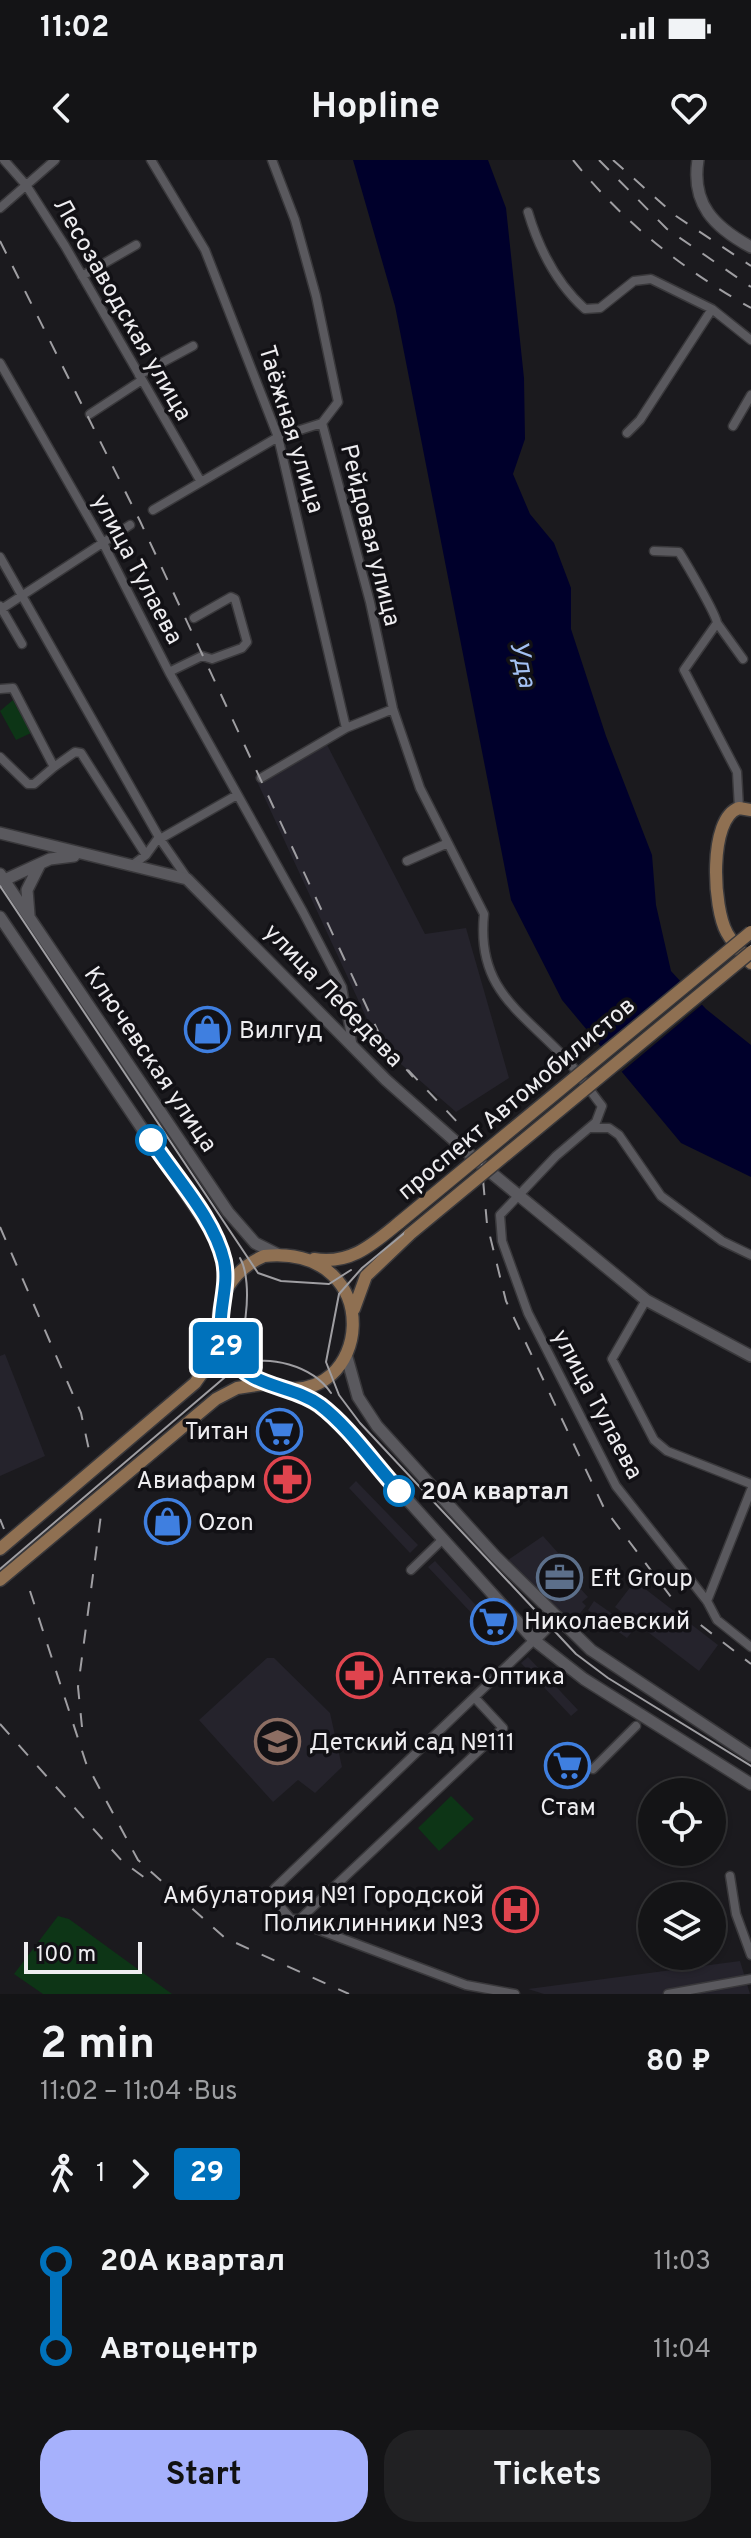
<!DOCTYPE html>
<html lang="en">
<head>
<meta charset="utf-8">
<style>
  body { margin:0; font-family:Overpass,sans-serif; background:#212123; color:#f1f3f6; height:100vh; display:flex; flex-direction:column; font-size:30px; white-space:nowrap }
  * { box-sizing:border-box; margin:0 }
  p { font-size:26px; color:#9d9ea1 }
  .icon { flex:none; width:44px; height:44px; fill:none; stroke:currentColor; stroke-width:2; stroke-linecap:round; stroke-linejoin:round }
  .map { position:relative; height:1834px; overflow:hidden }
  .side { display:flex; flex-direction:column; background:#141416; flex:1 }
  .side>* { flex:none }
  .badge { padding:0 16px; border-radius:6px; font-size:28px; line-height:52px }
  .fabs { position:absolute; left:638px; top:1618px; display:grid; gap:16px }
  .fabs a { display:grid; place-items:center; width:88px; height:88px; border-radius:50%; background:#141416; box-shadow:0 2px 6px #0004,0 0 0 2px #333335; font-size:40px }
  .scale { position:absolute; left:24px; bottom:20px; width:118px; box-sizing:border-box; padding-left:8px; border:4px solid #eeedf0; border-top:0; font-size:22px; line-height:28px; white-space:nowrap; color:#eeedf0; -webkit-text-stroke:6px #121115; paint-order:stroke }
  .map>.badge { position:absolute; translate:-50% -50%; box-shadow:0 0 0 4px #fff }
  .legs { display:flex; align-items:center; gap:12px; height:88px; padding:0 40px; font-size:26px }
  .legs p { margin-inline-start:auto }
  .overview { display:flex; align-items:center; justify-content:space-between; height:136px; padding:0 40px }
  h1 { font-size:44px; font-weight:700; line-height:60px }
  .cta { display:flex; gap:16px; margin-top:auto; padding:16px 40px }
  .cta a { flex:1; height:92px; border-radius:32px; background:#a6b1fc; color:#111; font-size:32px; font-weight:700; line-height:92px; text-align:center }
  .cta a+a { background:#212123; color:#f1f3f6 }
  ul { padding:0 40px; list-style:none }
  li { display:flex; align-items:center; gap:28px; height:88px; font-size:30px }
  li i { display:grid; place-items:center; width:12px; height:100%; margin:0 10px; background:currentColor }
  li i::after { content:''; width:20px; height:20px; margin:-10px; border:6px solid; border-radius:50%; background:#141416 }
  li p { margin-inline-start:auto }
  li:first-child i { background:linear-gradient(#0000 50%,currentColor 0) }
  li:last-child i { background:linear-gradient(currentColor 50%,#0000 0) }
  .status { display:flex; justify-content:space-between; align-items:center; height:56px; padding:0 40px; background:#141416; direction:ltr }
  .status svg { height:22px; fill:currentColor }
  header { display:flex; justify-content:space-between; align-items:center; height:104px; padding:0 40px; background:#141416; font-size:36px; font-weight:700 }
  .map>svg:first-child { display:block }
</style>
</head>
<body>
<div class="status"><b>11:02</b><svg viewBox="0 0 49 12"><path d="M0 12V9h3v3zM5 12V6h3v6zM10 12V3h3v9zM15 12V0h3v12zM26 1h20v11H26zM47 4h2v5h-2z"/></svg></div>
<header><svg class="icon" aria-label="back" viewBox="0 0 24 24"><path d="M15 5l-7 7 7 7"/></svg>Hopline<svg class="icon" aria-label="heart" viewBox="0 0 24 24"><path d="M12 20l-8-8c-3-5 5-10 8-4 3-6 11-1 8 4z"/></svg></header>
<div class="map">
<svg width="751" height="1834" viewBox="0 0 751 1834">
  <rect width="100%" height="100%" fill="#1b1a1e"/>
  <path fill="#25232c" d="M 324,579 L 425,774 L 466,768 L 509,918 L 456,952 L 379,885 L 255,617 Z
    M 5,1194 L 45,1296 L 0,1316 L 0,1196 Z
    M 356,1321 L 418,1385 L 410,1393 L 349,1328 Z
    M 543,1376 L 575,1412 L 570,1417 L 588,1437 L 582,1442 L 586,1446 L 570,1465 L 508,1400 Z
    M 435,1401 L 484,1454 L 478,1460 L 428,1407 Z
    M 635,1421 L 718,1485 L 699,1511 L 615,1447 Z
    M 594,1441 L 634,1469 L 627,1478 L 588,1450 Z
    M 528,1497 L 578,1550 L 571,1556 L 521,1503 Z
    M 267,1498 L 274,1498 L 330,1553 L 342,1607 L 315,1633 L 298,1620 L 273,1642 L 199,1560 Z
    M 740,1801 L 750,1834 L 544,1834 L 528,1829 Z"/>
  <path fill="#0d3516" d="M 13,540 L 31,573 L 16,580 L 0,551 Z
    M 451,1636 L 474,1659 L 439,1691 L 418,1668 Z
    M 58,1756 L 69,1759 L 172,1834 L 43,1834 L 14,1814 Z"/>
  <path fill="#00002b" d="M 353,0 L 488,0 L 506,48 L 524,218 L 525,279 L 513,314 L 530,354 L 554,383 L 571,428 L 571,469 L 606,576 L 652,695 L 656,745 L 671,811 L 706,849 L 751,885 L 751,1017 L 681,983 L 562,840 L 511,740 L 395,146 Z"/>
  <path fill="#1b1a1e" d="M 685,820 L 705,842 L 619,914 L 600,891 Z"/>
  <g fill="none" stroke-linecap="round" stroke-linejoin="round">
    <defs>
      <path id="street" d="M 4,0 L 26,25 L 65,86 L 201,322
        M 151,0 L 205,90 L 278,277 L 346,568
        M 272,0 L 295,60 L 316,136 L 338,242 L 322,263
        M 0,48 L 55,0
        M 528,52 C 539,89 556,123 585,149 L 600,148 L 634,121 L 651,119 L 712,149 L 751,180
        M 82,116 L 136,85
        M 0,203 L 103,383 L 169,512 L 303,752 L 342,827 L 352,882
        M 139,215 L 193,186
        M 90,254 L 142,220
        M 322,263 L 370,442 L 393,549 L 420,628 L 484,754 C 476,831 523,852 568,901 C 580,915 590,931 602,946 L 596,962 L 556,996 L 500,1055 L 502,1081 L 528,1153 L 616,1326 L 707,1441 L 717,1460 L 751,1487
        M 733,266 L 751,235
        M 627,273 L 640,260 L 712,149
        M 153,350 L 278,277 L 322,263
        M 654,391 L 679,392 C 686,403 716,454 717,463 L 684,510 L 737,612 L 739,648
        M 0,397 L 160,679 L 187,718
        M 0,446 L 22,484
        M 0,450 L 130,365
        M 717,463 L 743,499
        M 169,512 L 202,496 L 212,499 L 242,488 L 247,482 L 235,439 L 231,437 L 194,458
        M 0,529 L 13,528 L 54,607 L 34,624 L 28,624 L 0,597
        M 54,607 L 75,592 L 81,593 L 146,695
        M 261,618 L 346,568 L 393,549
        M 160,679 L 237,635
        M 407,701 L 448,683
        M 131,706 L 146,695 L 159,677
        M 591,968 L 609,968 L 619,975 L 661,1036 L 722,1081 L 751,1095
        M 646,1140 L 612,1199 L 654,1280 L 667,1291 L 751,1324
        M 411,1410 L 443,1379
        M 707,1441 L 751,1330
        M 475,1538 L 503,1568 L 300,1759 L 291,1759 L 270,1734 L 275,1728 L 534,1480
        M 593,1609 L 636,1566
        M 730,1716 L 736,1754 L 751,1795
        M 295,1761 L 466,1825 L 515,1834
        M 668,1834 L 751,1819"/>
      <path id="secondary" d="M 698,0 C 691,44 714,67 751,87
        M 0,673 L 187,719 L 386,920 L 483,1006 L 646,1140 L 751,1196
        M 0,714 L 228,1052 L 255,1083 L 279,1095
        M 0,722 L 50,699 L 74,696
        M 29,755 L 27,730 L 40,704
        M 0,757 L 217,1080 L 226,1111 L 224,1131
        M 346,1194 L 358,1237 L 377,1266 L 495,1396 L 591,1490 L 751,1596
        M 295,1232 L 332,1256 L 534,1480 L 584,1519 L 751,1624
        M 534,1480 L 556,1458"/>
      <path id="primary" d="M 751,650 L 739,648 C 708,658 713,749 727,773 C 733,784 743,794 751,803
        M 264,1096 C 390,1084 371,1251 275,1226 C 258,1222 245,1215 234,1201 C 203,1163 222,1114 264,1096 Z
        M 314,1099 C 351,1105 373,1084 400,1062
        M 354,1149 L 366,1116 L 410,1074
        M 0,1389 L 195,1223 L 210,1202 L 218,1171
        M 0,1420 L 216,1239 L 237,1228 L 263,1224"/>
    </defs>
    <use href="#street" stroke="#39383b" stroke-width="11"/>
    <use href="#secondary" stroke="#39383b" stroke-width="14"/>
    <use href="#primary" stroke="#39383b" stroke-width="15"/>
    <use href="#street" stroke="#5a595e" stroke-width="8"/>
    <use href="#secondary" stroke="#5a595e" stroke-width="11"/>
    <use href="#primary" stroke="#8f7052" stroke-width="12"/>
    <path stroke="#9f9ea2" stroke-width="2" d="M 0,726 L 258,1113 L 281,1121 L 329,1124 L 351,1110
      M 751,786 L 362,1108 L 339,1134 L 326,1202 L 339,1235 L 360,1263 L 576,1494 L 608,1518 L 751,1606
      M 225,1211 C 246,1192 254,1122 240,1098
      M 0,1409 L 238,1206 C 268,1193 313,1206 331,1233"/>
    <path stroke="#9f9ea2" stroke-width="2" stroke-dasharray="14 14" stroke-linecap="butt" d="M 573,0 C 623,62 682,109 751,148
      M 599,0 L 667,69 L 751,127
      M 613,0 L 676,56 L 751,106
      M 0,81 L 140,361 L 384,884 L 413,917
      M 408,910 L 480,986 L 487,1064 L 506,1141 L 604,1348 L 680,1449 L 751,1504
      M 0,1067 L 81,1253 L 89,1290
      M 0,1359 L 4,1369
      M 30,1431 L 86,1603 L 138,1700 L 225,1778 L 349,1834
      M 0,1564 L 122,1701 L 145,1718
      M 82,1567 L 78,1527 L 101,1355"/>
    <defs>
      <path id="primary-bridge" d="M 400,1062 L 751,772
        M 410,1074 L 751,792"/>
    </defs>
    <use href="#primary-bridge" stroke="#39383b" stroke-width="15" stroke-linecap="butt"/>
    <use href="#primary-bridge" stroke="#8f7052" stroke-width="12"/>
  </g>
  <g fill="none" stroke-linecap="round" stroke-linejoin="round">
    <defs>
      <path id="line-1" d="M 151,980 C 175,1017 214,1058 224,1101 C 231,1135 209,1164 230,1196 C 252,1229 291,1224 320,1245 C 350,1268 374,1304 399,1331"/>
    </defs>
    <use href="#line-1" stroke="#fff" stroke-width="18"/>
    <use href="#line-1" stroke="#0072bc" stroke-width="12"/>
  </g>
  <defs>
    <symbol id="shop-ring" viewBox="-11 -11 22 22"><circle r="9.5" fill="#121115" stroke="#3f7fe0" stroke-width="1.5"/><path d="M-5-2.5h2.3a2.7 3.5 0 0 1 5.4 0H5L5.5 6h-11ZM-1.5-2.5h3a1.5 2.3 0 0 0-3 0Z" fill="#3f7fe0"/></symbol>
    <symbol id="supermarket-ring" viewBox="-11 -11 22 22"><circle r="9.5" fill="#121115" stroke="#3f7fe0" stroke-width="1.5"/><path d="M-6-5.5h2.5l.6 2H6L4.5 2H-2.5L-4.4-4H-6ZM-1.5 3.2a1.3 1.3 0 1 0 .1 0ZM3 3.2a1.3 1.3 0 1 0 .1 0Z" fill="#3f7fe0"/></symbol>
    <symbol id="pharmacy-ring" viewBox="-11 -11 22 22"><circle r="9.5" fill="#121115" stroke="#e0444e" stroke-width="1.5"/><path d="M-2-6h4v4h4v4h-4v4h-4v-4h-4v-4h4Z" fill="#e0444e"/></symbol>
    <symbol id="office-ring" viewBox="-11 -11 22 22"><circle r="9.5" fill="#121115" stroke="#5c6f8a" stroke-width="1.5"/><path d="M-6-3h4V-5.5h4V-3h4V5H-6ZM-1-4.5V-3h2v-1.5ZM-6 0V1H6V0Z" fill="#5c6f8a"/></symbol>
    <symbol id="school-ring" viewBox="-11 -11 22 22"><circle r="9.5" fill="#121115" stroke="#8d6e63" stroke-width="1.5"/><path d="M0-5L7-2L0 1L-7-2ZM-4 1L0 2.5L4 1V4Q0 6-4 4Z" fill="#8d6e63"/></symbol>
    <symbol id="hospital-ring" viewBox="-11 -11 22 22"><circle r="9.5" fill="#121115" stroke="#e0444e" stroke-width="1.5"/><path d="M-5-5h3v3.5h4V-5h3V5h-3V1.5h-4V5h-3Z" fill="#e0444e"/></symbol>
  </defs>
  <g fill-rule="evenodd">
    <use href="#shop-ring" x="182" y="844" width="51" height="51"/>
    <use href="#supermarket-ring" x="254" y="1246" width="51" height="51"/>
    <use href="#pharmacy-ring" x="262" y="1294" width="51" height="51"/>
    <use href="#shop-ring" x="142" y="1336" width="51" height="51"/>
    <use href="#office-ring" x="534" y="1392" width="51" height="51"/>
    <use href="#supermarket-ring" x="468" y="1436" width="51" height="51"/>
    <use href="#pharmacy-ring" x="334" y="1490" width="51" height="51"/>
    <use href="#school-ring" x="252" y="1556" width="51" height="51"/>
    <use href="#supermarket-ring" x="542" y="1580" width="51" height="51"/>
    <use href="#hospital-ring" x="490" y="1724" width="51" height="51"/>
  </g>
  <g fill="#fff" stroke="#0072bc" stroke-width="4">
    <circle cx="151" cy="980" r="14"/>
    <circle cx="399" cy="1331" r="14"/>
  </g>
  <g text-anchor="middle" stroke-width="7" stroke-linejoin="round" paint-order="stroke">
    <g font-size="24" fill="#eeedf0" stroke="#121115">
      <text transform="translate(123 149) rotate(60)" y="8">Лесозаводская улица</text>
      <text transform="translate(292 269) rotate(73)" y="8">Таёжная улица</text>
      <text transform="translate(371 375) rotate(76)" y="8">Рейдовая улица</text>
      <text transform="translate(138 409) rotate(62)" y="8">улица Тулаева</text>
      <text transform="translate(334 835) rotate(46)" y="8">улица Лебедева</text>
      <text transform="translate(151 899) rotate(56)" y="8">Ключевская улица</text>
      <text transform="translate(516 938) rotate(-40)" y="8">проспект Автомобилистов</text>
      <text transform="translate(598 1244) rotate(62)" y="8">улица Тулаева</text>
    </g>
    <g font-size="24" fill="#eeedf0" stroke="#121115" text-anchor="start">
      <text x="239" y="878">Вилгуд</text>
      <text x="249" y="1279" text-anchor="end">Титан</text>
      <text x="256" y="1328" text-anchor="end">Авиафарм</text>
      <text x="198" y="1370">Ozon</text>
      <text x="590" y="1426">Eft Group</text>
      <text x="524" y="1469">Николаевский</text>
      <text x="391" y="1524">Аптека-Оптика</text>
      <text x="309" y="1590">Детский сад №111</text>
      <text x="568" y="1655" text-anchor="middle">Стам</text>
      <text x="484" y="1743" text-anchor="end">Амбулатория №1 Городской<tspan x="484" dy="28">Поликлинники №3</tspan></text>
    </g>
    <g font-size="24" font-weight="bold" fill="#eeedf0" stroke="#121115" text-anchor="start">
      <text x="421" y="1339">20А квартал</text>
    </g>
    <g font-size="26" font-style="italic" fill="#a3c0f2" stroke="#121115">
      <text transform="translate(524 504) rotate(78)" y="9">Уда</text>
    </g>
  </g>
</svg>
<div class="fabs">
<a><svg class="icon" aria-label="locate" viewBox="0 0 24 24"><circle cx="12" cy="12" r="6"/><path d="M12 2v4M12 18v4M2 12h4M18 12h4"/></svg></a>
<a><svg class="icon" aria-label="layers" viewBox="0 0 24 24"><path d="M12 4l9 5-9 5-9-5zM3 14l9 5 9-5"/></svg></a>
</div>
<div class="scale">100 m</div>
<b class="badge" style="left:226px;top:1188px;background:#0072bc;color:#fff">29</b>
</div>
<section class="side">
<div class="overview"><div><h1>2 min</h1><p>11:02 – 11:04 · Bus</p></div><b>80 ₽</b></div>
<div class="legs"><svg class="icon" aria-label="walk" viewBox="0 0 24 24"><circle cx="13" cy="4" r="2"/><path d="M13 8l-2 6 4 7M11 14l-3 7M7 12l3-4h3l4 4"/></svg>1<svg class="icon" aria-label="forward" viewBox="0 0 24 24"><path d="M9 5l7 7-7 7"/></svg><b class="badge" style="background:#0072bc;color:#fff">29</b></div>
<ul>
<li><i style="color:#0072bc"></i><b>20А квартал</b><p>11:03</p></li>
<li><i style="color:#0072bc"></i><b>Автоцентр</b><p>11:04</p></li>
</ul>
<div class="cta"><a>Start</a><a>Tickets</a></div>
</section>
</body>
</html>
